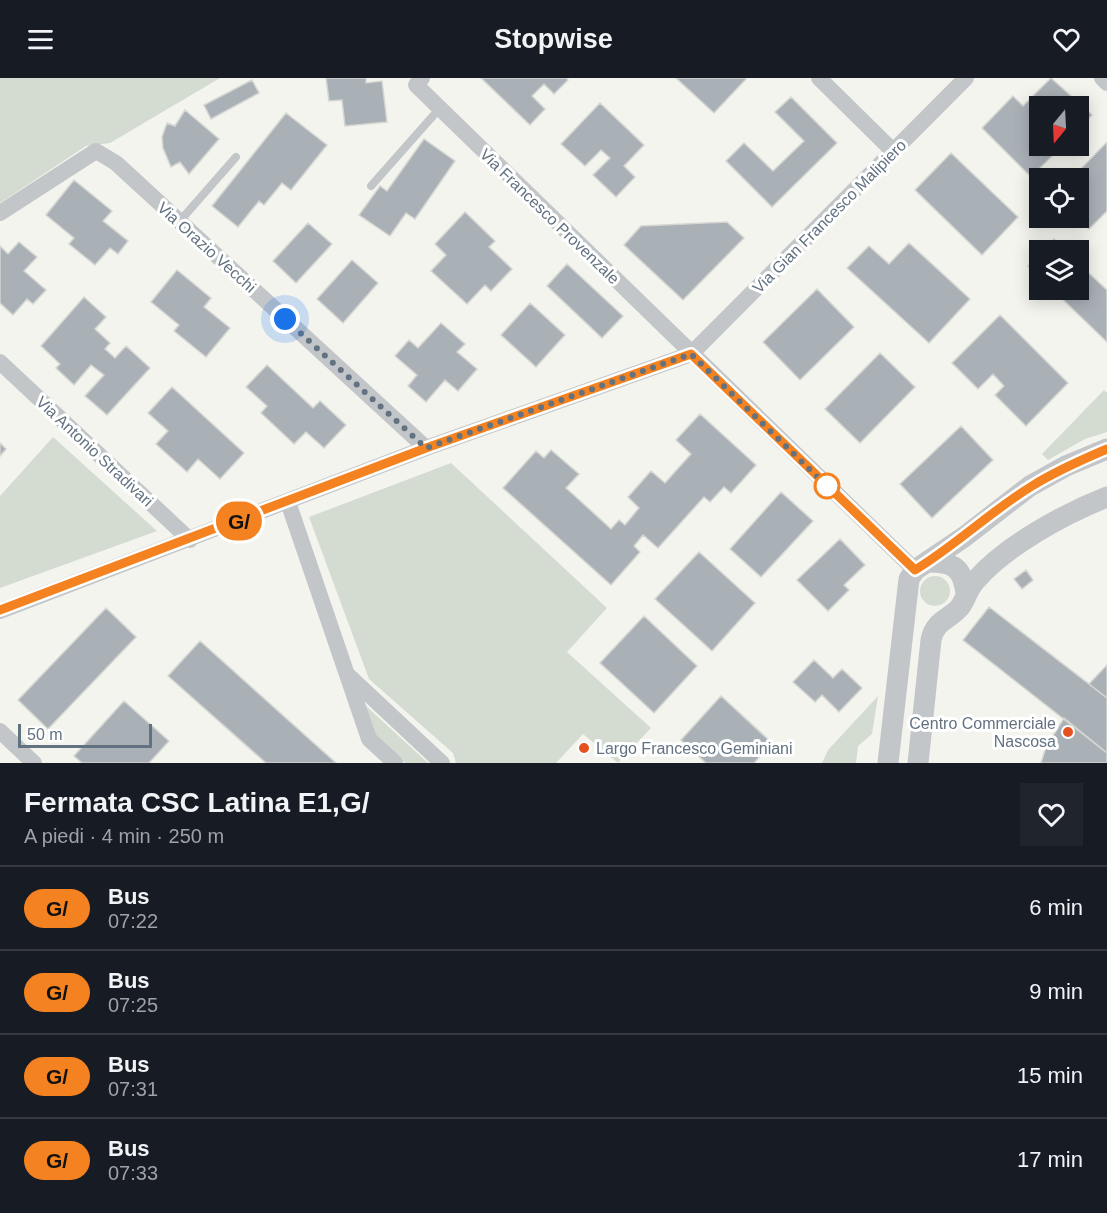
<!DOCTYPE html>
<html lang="it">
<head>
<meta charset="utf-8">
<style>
  body { margin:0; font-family:Arial,sans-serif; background:#20242c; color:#f1f3f6; height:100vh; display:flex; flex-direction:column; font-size:22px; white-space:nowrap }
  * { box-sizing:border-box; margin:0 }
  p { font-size:20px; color:#9ea1a6 }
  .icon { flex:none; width:33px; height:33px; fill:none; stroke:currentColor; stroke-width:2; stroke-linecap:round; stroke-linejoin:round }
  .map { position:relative; height:685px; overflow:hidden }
  .sheet { display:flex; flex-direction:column; background:#171b24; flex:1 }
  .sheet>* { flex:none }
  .badge { padding:0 12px; border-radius:20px; font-size:21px; line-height:39px }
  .needle { width:39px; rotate:198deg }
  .tools { position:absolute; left:1029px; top:18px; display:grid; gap:12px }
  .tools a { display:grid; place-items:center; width:60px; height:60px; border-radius:0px; background:#171b24; box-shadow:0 3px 15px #0003; font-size:30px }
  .scale { position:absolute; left:18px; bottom:15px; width:134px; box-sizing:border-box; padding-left:6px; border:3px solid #627281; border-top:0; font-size:16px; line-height:21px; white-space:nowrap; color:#627281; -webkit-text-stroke:4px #fff; paint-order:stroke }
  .you { position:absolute; width:30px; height:30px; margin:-15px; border:4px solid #fff; border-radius:50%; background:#1a73e8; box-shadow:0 0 0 9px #1a73e833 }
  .map>.badge { position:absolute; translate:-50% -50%; box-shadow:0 0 0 3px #fff }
  .round { display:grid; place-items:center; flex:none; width:63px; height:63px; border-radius:0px; background:#20242c }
  .summary { display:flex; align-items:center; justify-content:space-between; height:102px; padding:0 24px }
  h1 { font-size:28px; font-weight:700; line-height:45px }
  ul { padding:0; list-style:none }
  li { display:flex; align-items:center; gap:18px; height:84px; padding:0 24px; border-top:2px solid #363941 }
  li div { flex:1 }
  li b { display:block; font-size:22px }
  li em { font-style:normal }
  li .badge { min-width:66px; font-weight:700; text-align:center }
  header { display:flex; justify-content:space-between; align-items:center; height:78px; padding:0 24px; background:#171b24; font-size:27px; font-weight:700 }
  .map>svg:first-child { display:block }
</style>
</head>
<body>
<header><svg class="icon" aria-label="menu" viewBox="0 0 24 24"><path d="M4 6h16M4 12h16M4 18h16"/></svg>Stopwise<svg class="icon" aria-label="heart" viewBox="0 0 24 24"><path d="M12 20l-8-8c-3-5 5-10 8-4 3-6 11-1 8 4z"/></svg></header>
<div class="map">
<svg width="1107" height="685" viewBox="0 0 1107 685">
  <rect width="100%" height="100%" fill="#f4f4ef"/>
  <path fill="#d4dbd0" d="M 0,0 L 220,0 L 110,65 L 86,68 L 0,125 Z
    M 1104,312 L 1107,315 L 1107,354 L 1085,361 L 1048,382 L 1042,376 Z
    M 53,359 L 157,453 L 0,510 L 0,418 Z
    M 451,385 L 607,530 L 567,574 L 651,650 L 618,685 L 583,656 L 556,685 L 456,685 L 453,675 L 369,601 L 309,439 Z
    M920 513a15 15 0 1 1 30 0a15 15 0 1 1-30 0Z
    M 878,618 L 872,656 L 858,668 L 856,685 L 822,685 L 828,672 Z
    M 366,628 L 428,685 L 405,685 L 375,657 Z"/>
  <path fill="#a9b0b6" stroke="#d5d5d2" stroke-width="1.5" d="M 326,0 L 366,0 L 366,5 L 382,3 L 387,44 L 345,48 L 342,22 L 329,23 Z
    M 481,0 L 566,0 L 568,2 L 554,16 L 544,6 L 532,18 L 545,31 L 530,47 Z
    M 676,0 L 745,0 L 746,1 L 714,35 Z
    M 1051,0 L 1092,37 L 1078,51 L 1078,28 L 1040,28 L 1040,68 L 1062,68 L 1031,99 L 982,50 L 1013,18 L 1023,28 Z
    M 252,2 L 259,15 L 211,41 L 204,27 Z
    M 791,19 L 837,65 L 772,129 L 726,83 L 744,65 L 773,93 L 804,63 L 775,34 Z
    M 600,25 L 644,67 L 624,88 L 635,99 L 616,119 L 593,97 L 610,80 L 601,72 L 585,88 L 561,66 Z
    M 185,32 L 219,61 L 189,96 L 180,84 L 171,89 L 163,70 L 162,59 L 167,45 L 175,48 Z
    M 286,35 L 327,67 L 291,112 L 282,105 L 264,127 L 259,123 L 238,149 L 212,128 Z
    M 424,61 L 455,83 L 415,141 L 406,135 L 390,158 L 359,137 L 380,108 L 387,113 Z
    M 1107,64 L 1107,133 L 1089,151 L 1077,140 L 1078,100 L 1072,100 Z
    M 951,75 L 1018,139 L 982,177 L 915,112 Z
    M 74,102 L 112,133 L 103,143 L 128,163 L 118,176 L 110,170 L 95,187 L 69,166 L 74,160 L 46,137 Z
    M 465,134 L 495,163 L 489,169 L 512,191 L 491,213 L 485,207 L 467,226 L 431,193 L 446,177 L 435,166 Z
    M 727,144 L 744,160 L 683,222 L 624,167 L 641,148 Z
    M 308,145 L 332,166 L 296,205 L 273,183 Z
    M 1054,161 L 1066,172 L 1043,172 Z
    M 19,164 L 37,179 L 24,193 L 46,212 L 33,226 L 27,221 L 13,237 L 0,225 L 0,168 L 8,176 Z
    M 909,165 L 970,221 L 929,265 L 847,190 L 869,168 L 889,186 Z
    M 1040,176 L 1040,199 L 1028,188 Z
    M 352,182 L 378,205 L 343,245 L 317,221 Z
    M 1078,185 L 1107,212 L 1107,264 L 1053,212 L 1078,212 Z
    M 567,186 L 623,238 L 602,260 L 547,208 Z
    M 177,192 L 211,220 L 204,229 L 230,250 L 206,279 L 174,253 L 179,247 L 151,224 Z
    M 817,211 L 854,249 L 800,302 L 763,264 Z
    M 84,219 L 106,239 L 95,251 L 110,265 L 105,271 L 115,280 L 126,268 L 150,290 L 107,337 L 85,318 L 104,297 L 91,287 L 74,307 L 56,290 L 60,286 L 41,268 Z
    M 530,225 L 565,257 L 536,289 L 501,257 Z
    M 1000,237 L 1068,305 L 1026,348 L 995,317 L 1004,308 L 993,296 L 978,311 L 952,285 Z
    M 441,245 L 465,266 L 457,274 L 477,291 L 458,313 L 445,302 L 426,324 L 408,308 L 417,297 L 395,278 L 409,262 L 418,270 Z
    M 880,275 L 915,309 L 860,365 L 825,331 Z
    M 267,287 L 313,330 L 320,323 L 346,347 L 324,370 L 306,354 L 294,366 L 261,335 L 267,328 L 246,309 Z
    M 172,309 L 244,375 L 220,401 L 198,381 L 187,394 L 156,366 L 168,353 L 148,335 Z
    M 700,336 L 756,387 L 731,415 L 724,409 L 710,424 L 704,419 L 658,470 L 643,457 L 634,468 L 640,474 L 611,507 L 503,410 L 536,373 L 544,380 L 551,372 L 579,396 L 566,410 L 611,451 L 619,442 L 625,447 L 639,430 L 628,419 L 651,393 L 665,405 L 691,376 L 676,362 Z
    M 961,348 L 993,382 L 932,440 L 900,406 Z
    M 0,365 L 6,371 L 0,378 Z
    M 781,414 L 813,443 L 761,499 L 730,471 Z
    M 840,461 L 865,487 L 844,507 L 849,512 L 828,533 L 797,502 Z
    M 699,474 L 755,525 L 712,573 L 655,521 Z
    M 1026,492 L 1033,502 L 1022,511 L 1014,501 Z
    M 989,529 L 1107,620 L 1107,675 L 963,562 Z
    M 106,530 L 136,559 L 48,651 L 18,622 Z
    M 644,538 L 697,588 L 654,635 L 600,585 Z
    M 200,563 L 336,685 L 266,685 L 168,598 Z
    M 814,582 L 833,600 L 842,591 L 862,610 L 839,634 L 822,617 L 815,624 L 793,604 Z
    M 1107,587 L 1107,620 L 1089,606 Z
    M 721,618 L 772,665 L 754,685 L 706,685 L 681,662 Z
    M 124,623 L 169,663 L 149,685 L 82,685 L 74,678 Z
    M 1064,640 L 1107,675 L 1107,685 L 1041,685 L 1046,669 Z"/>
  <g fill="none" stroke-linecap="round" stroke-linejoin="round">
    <path stroke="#c3c6c9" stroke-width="8" d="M 371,108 L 440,30
      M 179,144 L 236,79"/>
    <path stroke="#c3c6c9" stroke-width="16" d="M 422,0 L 416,7 L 915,492
      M 819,0 L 894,74
      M 1102,0 L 1107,5
      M 0,135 L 96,73 L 116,85 L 426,370
      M 0,284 L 190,462
      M 288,424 L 369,661 L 395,685
      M 0,533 L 426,370 L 691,276 L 966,0
      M 349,598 L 442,685
      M 0,653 L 34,685"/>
    <path stroke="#c3c6c9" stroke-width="21" d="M 929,484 C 954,484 962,490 966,514
      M 888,685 L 909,501 L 915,492 L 964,459 L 1030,408 L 1066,388 L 1107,371
      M 918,685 L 931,562 C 935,542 949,542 960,529 C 966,521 968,510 976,502 C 1007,467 1064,436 1107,419"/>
  </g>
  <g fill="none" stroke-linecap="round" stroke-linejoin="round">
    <defs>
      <path id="line" d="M 0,532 L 426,370 L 691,276 L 915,492 C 956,467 991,433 1032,408 C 1056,393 1081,382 1107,371"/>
    </defs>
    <use href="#line" stroke="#fff" stroke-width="14"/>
    <use href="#line" stroke="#f58220" stroke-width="9"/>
    <path stroke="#627281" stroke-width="6" stroke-dasharray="0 10.8" d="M 285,241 L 426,370 L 691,276 L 831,412 L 827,408"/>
  </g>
  <circle fill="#fff" stroke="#f58220" stroke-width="3" cx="827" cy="408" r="12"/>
  <g fill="#e4521f" stroke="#fff" stroke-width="2">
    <circle cx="1068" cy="654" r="6"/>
    <circle cx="584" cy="670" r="6"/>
  </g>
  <g text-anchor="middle" stroke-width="6" stroke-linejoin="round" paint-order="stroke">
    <g font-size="16" fill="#627281" stroke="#fff">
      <text transform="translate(550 138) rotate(44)" y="6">Via Francesco Provenzale</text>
      <text transform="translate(829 138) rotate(-45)" y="6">Via Gian Francesco Malipiero</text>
      <text transform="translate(207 169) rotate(42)" y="6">Via Orazio Vecchi</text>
      <text transform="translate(95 373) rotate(43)" y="6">Via Antonio Stradivari</text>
    </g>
    <g font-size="16" fill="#627281" stroke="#fff" text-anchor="end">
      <text x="1056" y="651">Centro Commerciale<tspan x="1056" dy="18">Nascosa</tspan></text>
      <text x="596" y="676" text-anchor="start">Largo Francesco Geminiani</text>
    </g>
  </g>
</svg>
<div class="tools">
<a><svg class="needle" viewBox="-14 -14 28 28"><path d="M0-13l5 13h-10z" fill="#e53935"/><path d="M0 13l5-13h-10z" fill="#9ea1a6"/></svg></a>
<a><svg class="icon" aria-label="locate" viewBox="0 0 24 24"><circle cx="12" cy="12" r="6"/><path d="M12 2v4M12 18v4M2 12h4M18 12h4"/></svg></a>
<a><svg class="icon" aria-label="layers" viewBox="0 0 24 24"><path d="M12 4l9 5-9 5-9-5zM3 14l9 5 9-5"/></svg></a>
</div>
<div class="scale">50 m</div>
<div class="you" style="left:285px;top:241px"></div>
<b class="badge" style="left:239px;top:443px;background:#f58220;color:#111">G/</b>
</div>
<section class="sheet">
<div class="summary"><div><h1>Fermata CSC Latina E1,G/</h1><p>A piedi · 4 min · 250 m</p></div><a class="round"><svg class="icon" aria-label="heart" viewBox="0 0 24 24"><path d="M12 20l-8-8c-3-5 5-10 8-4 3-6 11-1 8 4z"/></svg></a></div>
<ul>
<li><span class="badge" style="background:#f58220;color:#111">G/</span><div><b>Bus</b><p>07:22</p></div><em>6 min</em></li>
<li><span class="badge" style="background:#f58220;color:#111">G/</span><div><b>Bus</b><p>07:25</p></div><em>9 min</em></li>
<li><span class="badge" style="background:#f58220;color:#111">G/</span><div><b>Bus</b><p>07:31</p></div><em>15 min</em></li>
<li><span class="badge" style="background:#f58220;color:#111">G/</span><div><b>Bus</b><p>07:33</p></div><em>17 min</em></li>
</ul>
</section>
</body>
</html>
